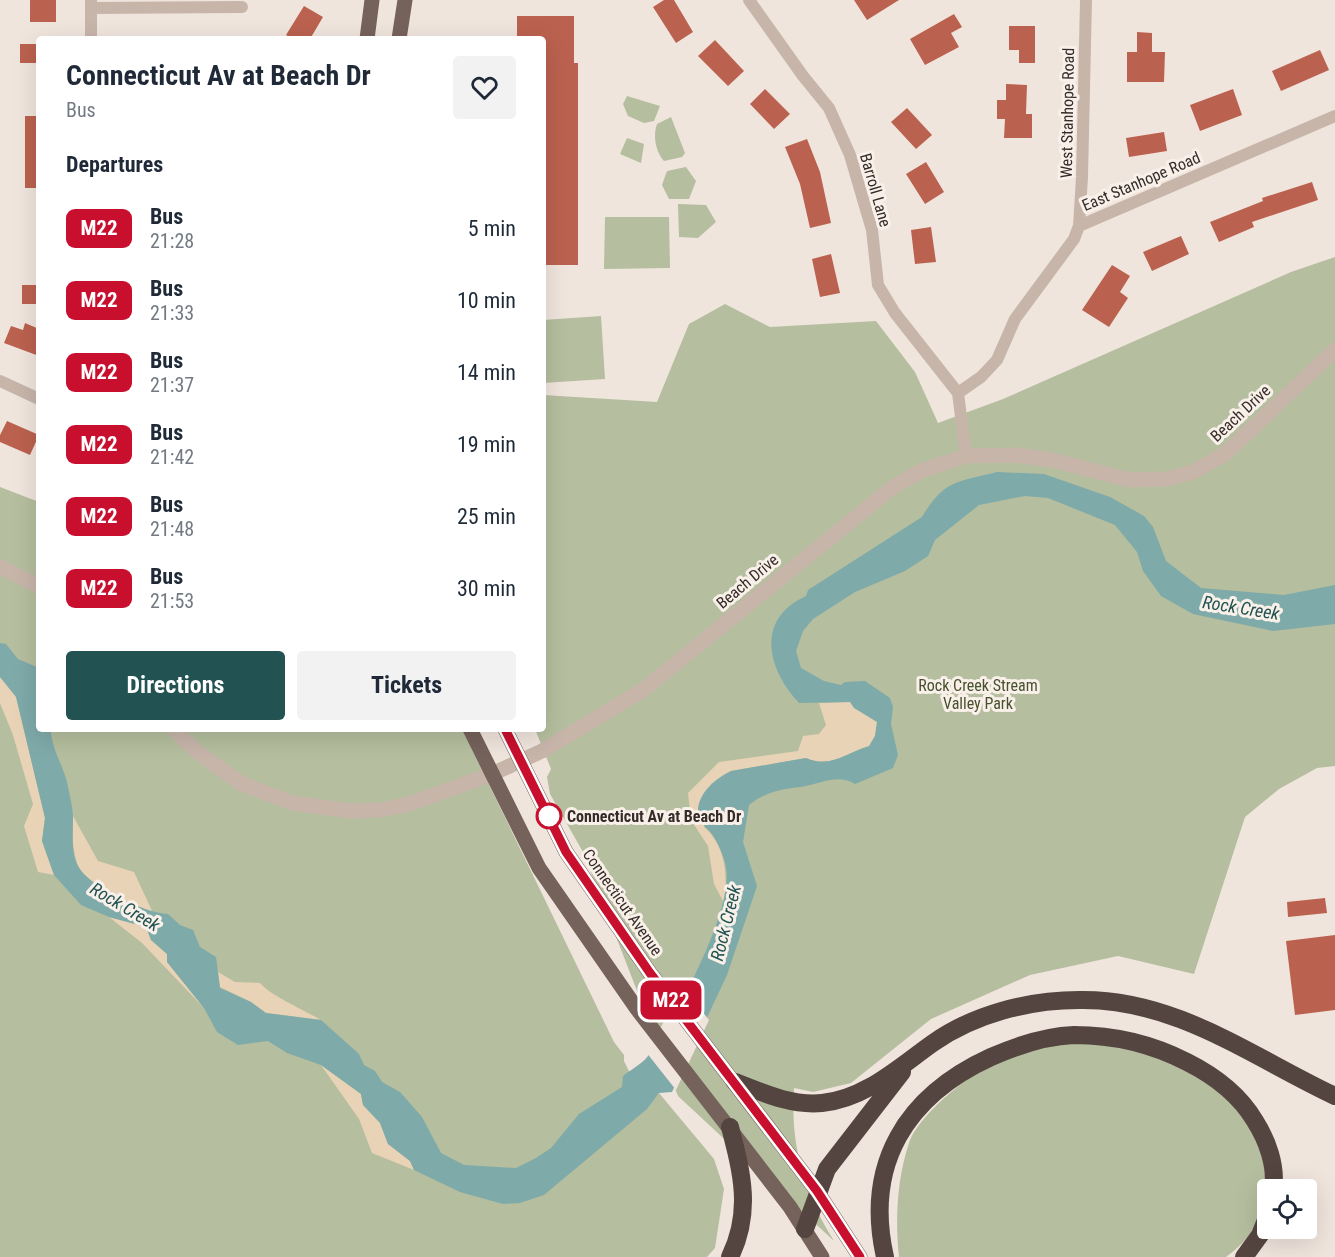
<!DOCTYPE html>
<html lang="en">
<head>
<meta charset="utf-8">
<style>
  body { margin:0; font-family:"Roboto Condensed",sans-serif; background:#f2f2f3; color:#1f2937; height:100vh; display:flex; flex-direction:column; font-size:22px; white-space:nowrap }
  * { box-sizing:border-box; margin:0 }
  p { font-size:20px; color:#747a83 }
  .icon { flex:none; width:33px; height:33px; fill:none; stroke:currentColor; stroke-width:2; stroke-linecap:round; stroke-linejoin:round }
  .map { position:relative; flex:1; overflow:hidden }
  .side { position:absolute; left:36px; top:36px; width:510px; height:696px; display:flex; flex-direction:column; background:#fff; border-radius:6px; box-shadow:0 6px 24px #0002 }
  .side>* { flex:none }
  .badge { padding:0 12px; border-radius:9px; font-size:21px; line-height:39px }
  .fabs { position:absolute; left:1257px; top:1179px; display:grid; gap:12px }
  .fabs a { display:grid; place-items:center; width:60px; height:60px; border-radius:6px; background:#fff; box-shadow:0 6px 24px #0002; font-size:30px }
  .map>.badge { position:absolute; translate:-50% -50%; box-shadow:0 0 0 3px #fff }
  h2 { padding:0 30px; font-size:22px; line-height:54px }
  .round { display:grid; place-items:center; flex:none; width:63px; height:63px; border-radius:6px; background:#f2f2f3 }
  .summary { display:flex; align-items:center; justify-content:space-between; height:102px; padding:0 30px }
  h1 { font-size:28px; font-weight:700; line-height:45px }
  .primary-button { display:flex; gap:12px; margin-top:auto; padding:12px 30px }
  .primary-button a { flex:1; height:69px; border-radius:6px; background:#225352; color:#fff; font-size:24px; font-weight:700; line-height:69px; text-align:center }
  .primary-button a+a { background:#f2f2f3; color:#1f2937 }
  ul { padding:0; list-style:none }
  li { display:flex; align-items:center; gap:18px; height:72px; padding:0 30px }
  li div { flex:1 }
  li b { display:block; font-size:22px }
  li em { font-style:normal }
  li .badge { min-width:66px; font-weight:700; text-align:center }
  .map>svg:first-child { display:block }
</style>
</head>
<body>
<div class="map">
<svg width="1335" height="1257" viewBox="0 0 1335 1257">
  <rect width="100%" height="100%" fill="#f0e5dd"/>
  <path fill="#b5be9e" d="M 627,96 L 660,106 L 654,121 L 644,123 L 628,116 L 623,104 Z
    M 671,117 L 685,153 L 682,157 L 664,161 C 655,151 653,135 657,124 Z
    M 627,138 L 644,144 L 641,163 L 620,154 Z
    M 686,167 L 696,181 L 689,199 L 669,199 L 662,185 L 667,171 Z
    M 678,204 L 706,205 L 716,222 L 698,238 L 679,237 Z
    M 605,217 L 669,217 L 670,268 L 604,269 Z
    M 1335,257 L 1335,766 L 1317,768 L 1279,789 L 1245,817 L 1194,974 L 1118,956 L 1030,975 L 931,1019 L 851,1083 L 813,1092 L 794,1088 C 790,1145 804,1193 834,1241 L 678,1096 L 583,852 L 550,794 L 547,777 L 551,769 L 535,729 L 543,729 L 543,395 L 657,402 L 689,324 L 725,304 L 770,327 L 876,321 L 915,372 L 938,423 L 1003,399 L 1291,272 Z
    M 601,316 L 605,379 L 543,383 L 543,320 Z
    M 0,487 L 39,502 L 39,729 L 462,729 L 614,1042 L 624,1055 L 624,1061 L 647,1108 L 659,1093 L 714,1159 L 724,1189 L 715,1248 L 707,1257 L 0,1257 Z
    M 1066,1041 C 1084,1042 1103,1040 1121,1044 C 1189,1059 1277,1111 1264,1193 C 1259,1223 1252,1238 1226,1257 L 899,1257 C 895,1220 897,1179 909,1143 C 920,1111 984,1062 1016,1052 C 1032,1047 1050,1044 1066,1041 Z"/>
  <path fill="#e8d3b6" d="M 0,677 L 16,696 L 45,818 L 42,841 L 54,875 L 38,872 L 24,826 L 33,804 L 13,735 L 0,703 Z
    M 850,702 L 877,722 L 875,736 L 869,747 C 847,752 831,769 806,758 L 731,771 L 704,827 C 726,846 728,876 724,903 L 714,884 L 708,846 L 691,820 L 688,793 L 719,762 L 798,751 L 803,736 L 819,734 L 826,725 L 819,703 Z
    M 73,816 L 98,861 L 134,872 L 153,913 C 134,904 83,884 77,863 C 72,848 72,832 73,816 Z
    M 109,917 L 146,927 L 151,940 L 167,954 L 167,962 L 204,1008 L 142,943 Z
    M 218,972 L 235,982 L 260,983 C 271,996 304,1010 321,1020 L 266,1013 L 251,1002 L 220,987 Z
    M 321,1065 L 361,1094 L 363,1105 L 380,1123 L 388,1144 L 410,1161 L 414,1170 L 372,1153 L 359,1119 Z"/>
  <path fill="#7eaaa9" d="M 997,472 L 1044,474 L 1110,497 L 1144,516 L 1153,527 L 1166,561 L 1201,588 L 1284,595 L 1335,585 L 1335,624 L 1273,631 L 1193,614 L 1161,596 L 1143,571 L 1137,552 L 1115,525 L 1048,498 L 1025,496 L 979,505 L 935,540 L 928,556 L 905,571 L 855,592 L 813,619 L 803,631 L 796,651 L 801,668 L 824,681 L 841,685 L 845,682 L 865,681 L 890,698 L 893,707 L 891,724 L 898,755 L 893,768 L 855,784 C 838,773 819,784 801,787 C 781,789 765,792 749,805 L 743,842 L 757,886 L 727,975 L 672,1092 L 659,1093 L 647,1109 L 544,1195 L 520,1203 L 503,1204 L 460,1192 L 414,1170 L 410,1161 L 388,1144 L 380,1123 L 363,1105 L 361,1094 L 321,1065 L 287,1053 L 268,1041 L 238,1045 L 217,1032 L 204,1008 L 167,962 L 167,954 L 151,940 L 146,927 L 109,917 L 81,905 L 54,875 L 42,841 L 45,818 L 16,697 L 0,677 L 0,643 L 6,644 L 18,659 L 39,668 L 39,729 L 51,729 C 51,748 62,763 67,782 C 69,793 73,807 73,818 C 73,833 71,851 77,864 C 87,887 145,913 168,914 L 180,925 L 193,930 L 200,947 L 216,957 L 220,988 L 251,1002 L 266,1013 L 321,1020 L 359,1054 L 364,1065 L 375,1071 L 382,1082 L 400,1092 L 422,1117 L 441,1153 L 464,1165 L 516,1168 L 536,1158 L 551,1148 L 579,1114 L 622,1087 L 623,1076 C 630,1070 642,1064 648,1056 C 674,1020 738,905 725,863 C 723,854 717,841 712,834 C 707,827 697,822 698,811 C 698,793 716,778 731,771 L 806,758 C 831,769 847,752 869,746 L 875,736 L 877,722 L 854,708 L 850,702 L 799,703 C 767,669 755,619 806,596 L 808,590 L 922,517 C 944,480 957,482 997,472 Z"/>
  <path fill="#f0e5dd" d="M 684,988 L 709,1020 L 676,1090 L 646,1052 Z"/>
  <path fill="#bb614f" d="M 30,0 L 56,0 L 56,22 L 30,22 Z
    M 664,0 L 674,0 L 693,32 L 676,43 L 653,7 Z
    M 854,0 L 899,0 L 867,20 Z
    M 304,6 L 323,17 L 310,39 L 293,39 L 286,35 Z
    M 954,14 L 962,27 L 951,33 L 959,47 L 925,65 L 910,39 Z
    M 517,16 L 574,16 L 574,63 L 578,63 L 578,265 L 543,265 L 543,39 L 517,39 Z
    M 1009,26 L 1035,26 L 1035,63 L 1019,63 L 1019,50 L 1009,50 Z
    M 1137,32 L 1152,33 L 1152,52 L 1165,52 L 1164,82 L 1127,82 L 1127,52 L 1137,52 Z
    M 715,40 L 744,71 L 728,86 L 698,56 Z
    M 20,44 L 39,44 L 39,63 L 20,63 Z
    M 1320,50 L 1329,70 L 1281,91 L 1272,71 Z
    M 1006,84 L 1027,85 L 1026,114 L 1032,114 L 1032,138 L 1004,138 L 1005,119 L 997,119 L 997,100 L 1006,100 Z
    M 765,89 L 790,114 L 774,129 L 750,104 Z
    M 1233,89 L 1242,115 L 1200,131 L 1190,105 Z
    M 907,108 L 932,135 L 916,149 L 891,122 Z
    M 25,116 L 39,116 L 39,188 L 25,188 Z
    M 1164,132 L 1167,151 L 1129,157 L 1126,138 Z
    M 807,139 L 820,172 L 831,223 L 810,228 L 800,184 L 785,147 Z
    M 926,162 L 944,192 L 925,204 L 906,174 Z
    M 1312,182 L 1318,200 L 1252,222 L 1254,227 L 1219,242 L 1210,222 L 1263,201 L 1262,198 Z
    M 931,227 L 936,262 L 915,264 L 911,230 Z
    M 1181,236 L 1189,254 L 1152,271 L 1143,252 Z
    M 831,254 L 840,293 L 820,297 L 812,259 Z
    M 1112,265 L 1130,276 L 1120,292 L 1128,298 L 1109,327 L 1082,310 Z
    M 22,285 L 39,285 L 39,304 L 22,304 Z
    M 25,323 L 39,329 L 39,356 L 4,343 L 11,326 L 23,330 Z
    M 7,421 L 39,435 L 30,455 L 0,442 L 0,435 Z
    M 1325,898 L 1327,913 L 1288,917 L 1287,902 Z
    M 1335,935 L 1335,1010 L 1295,1015 L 1286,941 Z"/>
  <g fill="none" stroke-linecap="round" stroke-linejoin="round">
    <path stroke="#c7b5aa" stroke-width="12" d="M 749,0 L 803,76 L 829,108 L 850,155 L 872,230 L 878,285 L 895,313 L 958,393
      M 91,1 L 91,39
      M 91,8 L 242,7
      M 1079,226 L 1082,177 L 1086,0
      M 0,381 L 39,399
      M 966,456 L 958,393 L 981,377 L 997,360 L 1015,319 L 1074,239 L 1079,226 L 1335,116"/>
    <path stroke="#c7b5aa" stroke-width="15" d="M 0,567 L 39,586
      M 174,729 L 196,751 L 242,784 L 293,803 L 350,811 L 380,810 L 409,804 L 492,774 L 542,751 L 643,690 L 893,487 L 921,471 L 966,456 L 1015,455 L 1052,460 L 1130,480 L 1167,479 L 1193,472 L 1225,454 L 1335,350"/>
    <path stroke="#75625b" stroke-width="15" d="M 367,39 L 372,0
      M 399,39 L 405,0
      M 470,729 L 539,868 L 637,1009 L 790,1207 L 822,1257
      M 505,729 L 566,852 L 650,973 L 817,1191 L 860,1257"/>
    <path stroke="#554541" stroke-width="18" d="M 735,1082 C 763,1093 792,1106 822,1103 C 865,1099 899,1067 933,1043 C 974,1014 1029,1000 1079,1000 C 1175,998 1252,1057 1335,1096
      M 805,1229 L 827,1169 L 902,1072
      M 730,1257 C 752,1212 742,1173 730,1127
      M 885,1257 C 864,1164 906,1096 991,1057 C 1016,1046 1046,1036 1074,1035 C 1114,1035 1152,1044 1187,1062 C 1215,1076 1239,1094 1255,1121 C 1267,1140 1277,1166 1273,1190
      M 1244,1257 L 1260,1235 L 1268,1215"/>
  </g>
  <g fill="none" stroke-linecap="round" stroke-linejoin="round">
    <defs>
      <path id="line" d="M 505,729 L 566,852 L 650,973 L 817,1191 L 860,1257"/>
    </defs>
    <use href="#line" stroke="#fff" stroke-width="14"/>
    <use href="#line" stroke="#c8102e" stroke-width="9"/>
  </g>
  <circle fill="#fff" stroke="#c8102e" stroke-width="3" cx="549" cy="816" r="12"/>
  <g text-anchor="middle" stroke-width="6" stroke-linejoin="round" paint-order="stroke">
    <g font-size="16" fill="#352c29" stroke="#f8f0e9">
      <text transform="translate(1067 113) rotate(-89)" y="6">West Stanhope Road</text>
      <text transform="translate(1141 181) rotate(-23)" y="6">East Stanhope Road</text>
      <text transform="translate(876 190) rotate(74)" y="6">Barroll Lane</text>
      <text transform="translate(1240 413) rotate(-43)" y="6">Beach Drive</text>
      <text transform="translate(747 581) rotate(-40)" y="6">Beach Drive</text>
      <text transform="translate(623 902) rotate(55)" y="6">Connecticut Avenue</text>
    </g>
    <g font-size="16" fill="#47512f" stroke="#f8f0e9">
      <text x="978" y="691">Rock Creek Stream<tspan x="978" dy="18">Valley Park</tspan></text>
    </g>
    <g font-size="16" font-weight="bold" fill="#352c29" stroke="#f8f0e9" text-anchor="start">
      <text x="567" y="822">Connecticut Av at Beach Dr</text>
    </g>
    <g font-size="18" font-style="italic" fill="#225352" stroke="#f8f0e9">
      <text transform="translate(1241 608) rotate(9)" y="6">Rock Creek</text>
      <text transform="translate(125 907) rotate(31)" y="6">Rock Creek</text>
      <text transform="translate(726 923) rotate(-76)" y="6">Rock Creek</text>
    </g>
  </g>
</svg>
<div class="fabs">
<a><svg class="icon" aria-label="locate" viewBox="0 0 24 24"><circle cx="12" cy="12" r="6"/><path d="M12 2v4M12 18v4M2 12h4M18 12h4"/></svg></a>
</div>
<b class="badge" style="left:671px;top:1000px;background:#c8102e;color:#fff">M22</b>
<section class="side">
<div class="summary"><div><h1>Connecticut Av at Beach Dr</h1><p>Bus</p></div><a class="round"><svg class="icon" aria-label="heart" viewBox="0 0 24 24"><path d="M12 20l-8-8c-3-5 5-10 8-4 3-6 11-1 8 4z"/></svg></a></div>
<h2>Departures</h2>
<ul>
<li><span class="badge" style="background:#c8102e;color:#fff">M22</span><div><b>Bus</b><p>21:28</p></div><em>5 min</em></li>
<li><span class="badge" style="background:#c8102e;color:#fff">M22</span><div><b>Bus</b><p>21:33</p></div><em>10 min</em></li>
<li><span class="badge" style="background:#c8102e;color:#fff">M22</span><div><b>Bus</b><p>21:37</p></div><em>14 min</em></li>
<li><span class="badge" style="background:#c8102e;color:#fff">M22</span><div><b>Bus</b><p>21:42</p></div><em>19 min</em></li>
<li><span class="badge" style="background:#c8102e;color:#fff">M22</span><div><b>Bus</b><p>21:48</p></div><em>25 min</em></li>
<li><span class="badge" style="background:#c8102e;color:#fff">M22</span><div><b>Bus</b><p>21:53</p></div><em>30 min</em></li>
</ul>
<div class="primary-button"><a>Directions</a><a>Tickets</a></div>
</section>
</div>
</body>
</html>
